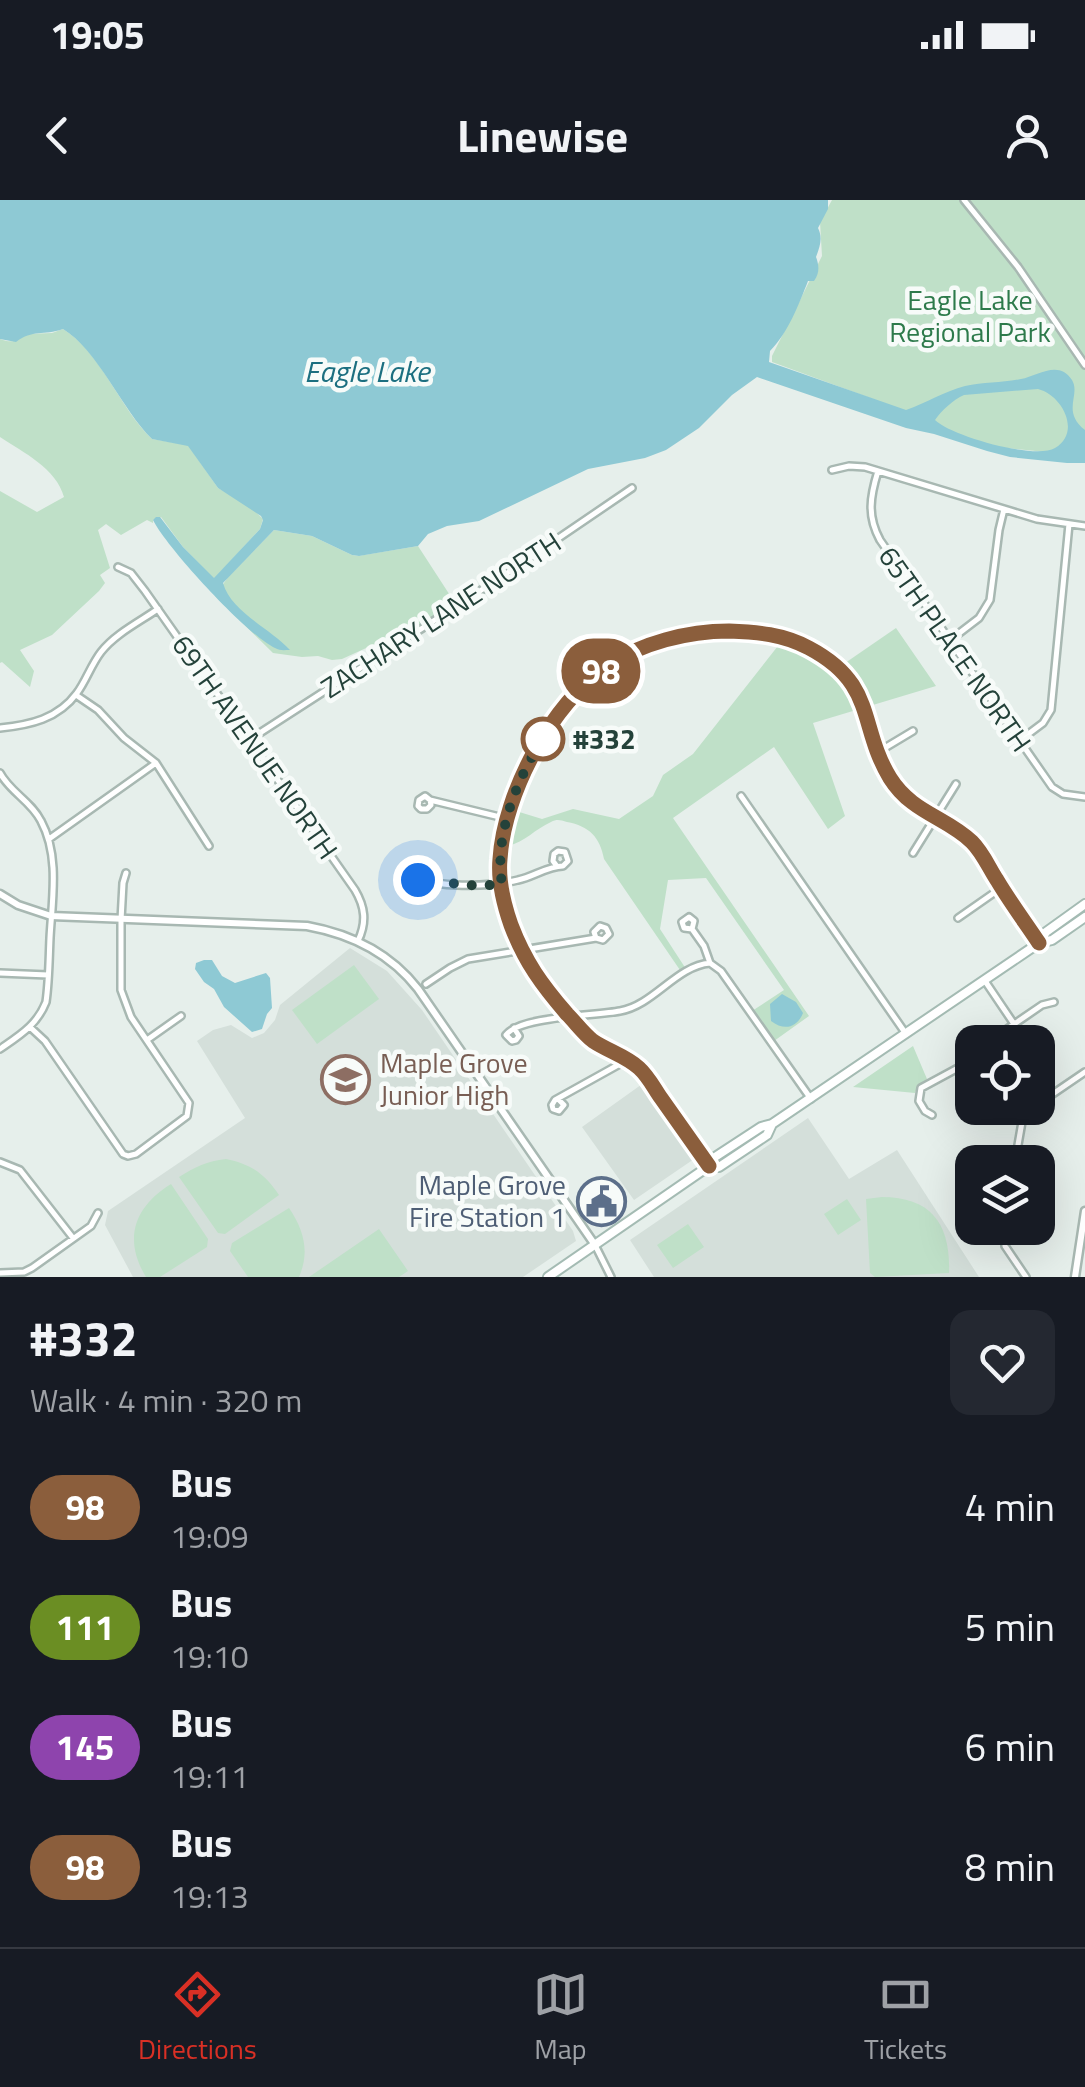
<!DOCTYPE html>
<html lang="en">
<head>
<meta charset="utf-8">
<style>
  body { margin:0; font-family:"Titillium Web",sans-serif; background:#242831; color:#f1f3f6; height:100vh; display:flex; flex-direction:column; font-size:38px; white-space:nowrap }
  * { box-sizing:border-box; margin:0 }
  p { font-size:32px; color:#9ea1a6 }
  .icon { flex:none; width:55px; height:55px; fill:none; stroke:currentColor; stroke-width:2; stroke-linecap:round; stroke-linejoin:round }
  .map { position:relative; height:1077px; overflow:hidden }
  .details { display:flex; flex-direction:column; background:#171b24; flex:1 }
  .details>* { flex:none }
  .badge { padding:0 20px; border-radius:32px; font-size:35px; line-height:65px }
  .controls { position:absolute; left:955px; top:825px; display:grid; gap:20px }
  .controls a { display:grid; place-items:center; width:100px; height:100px; border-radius:20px; background:#171b24; box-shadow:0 10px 40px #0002; font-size:50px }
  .you { position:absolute; width:50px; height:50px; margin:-25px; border:8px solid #fff; border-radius:50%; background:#1a73e8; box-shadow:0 0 0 15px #1a73e833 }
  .map>.badge { position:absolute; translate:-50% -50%; box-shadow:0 0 0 5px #fff }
  .round { display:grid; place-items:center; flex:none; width:105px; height:105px; border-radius:20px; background:#242831 }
  .summary { display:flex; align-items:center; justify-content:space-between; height:170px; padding:0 30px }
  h1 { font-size:48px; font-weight:700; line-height:75px }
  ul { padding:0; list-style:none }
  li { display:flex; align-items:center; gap:30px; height:120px; padding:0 30px }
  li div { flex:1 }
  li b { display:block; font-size:38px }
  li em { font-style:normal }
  li .badge { min-width:110px; font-weight:700; text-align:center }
  .status { display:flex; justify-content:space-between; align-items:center; height:70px; padding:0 50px; background:#171b24; direction:ltr }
  .status svg { height:28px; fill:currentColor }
  header { display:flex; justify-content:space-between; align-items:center; height:130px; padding:0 30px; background:#171b24; font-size:45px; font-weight:700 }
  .dock { display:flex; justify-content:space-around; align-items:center; height:140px; border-top:2px solid #363941; background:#171b24; font-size:28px; color:#9ea1a6 }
  .dock a { display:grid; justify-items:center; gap:5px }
  .dock .current { color:#d93025 }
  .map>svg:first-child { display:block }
</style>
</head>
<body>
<div class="status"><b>19:05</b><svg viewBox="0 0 49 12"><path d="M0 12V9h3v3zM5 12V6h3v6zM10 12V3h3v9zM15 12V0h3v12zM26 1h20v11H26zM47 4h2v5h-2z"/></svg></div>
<header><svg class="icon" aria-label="back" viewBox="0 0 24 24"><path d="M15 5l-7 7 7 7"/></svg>Linewise<svg class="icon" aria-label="person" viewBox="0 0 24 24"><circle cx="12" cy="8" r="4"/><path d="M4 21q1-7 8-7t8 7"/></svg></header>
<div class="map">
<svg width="1085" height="1077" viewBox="0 0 1085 1077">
  <rect width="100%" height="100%" fill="#e6efeb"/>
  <path fill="#d4dfda" d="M 350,748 L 387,771 L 422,810 L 573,1031 L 576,1041 L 523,1077 L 133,1077 L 105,1025 L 108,1011 L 245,918 L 197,841 L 213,830 L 231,825 L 252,838 L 264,833 L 275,820 L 280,805 Z
    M 645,882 L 697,957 L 634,1000 L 582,927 Z
    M 808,918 L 849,979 L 897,950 L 979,1077 L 654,1077 L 630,1040 Z"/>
  <path fill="#bfe0c8" d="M 832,0 L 1085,0 L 1085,256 L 996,247 L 927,226 L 900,209 L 772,162 L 772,156 L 822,56 L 820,22 Z
    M 63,129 C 101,152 120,209 152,239 L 188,245 L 218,288 L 251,307 L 263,319 L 260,329 L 214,379 L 183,347 L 161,317 L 153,320 L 153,323 L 147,320 L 121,335 L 106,324 L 98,330 L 110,368 L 100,375 L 105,383 L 99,391 L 52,435 L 20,450 L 34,471 L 30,487 L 2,462 L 0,463 L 0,291 L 37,312 L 64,297 C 56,268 24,253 0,237 L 0,139 C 11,143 17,142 26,134 L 52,133 Z
    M 274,330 L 312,336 L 352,355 L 358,356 L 418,346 L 455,403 L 394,443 L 375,444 L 342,459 L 332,460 L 318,456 L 302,457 L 273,453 L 215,396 L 228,377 Z
    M 896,428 L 936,486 L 813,523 L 845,616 L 828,629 L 774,547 L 673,618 L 809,816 L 774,841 L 752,811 L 784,790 L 706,678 L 668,680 L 660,729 L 686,769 L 682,773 L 604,659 C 600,637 589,626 567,622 C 560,620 557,619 551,622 C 535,629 525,642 508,646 L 516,611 L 542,619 L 573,609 L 619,619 L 653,596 L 663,575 L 693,554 L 781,442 L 810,456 L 832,472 Z
    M 354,765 L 379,799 L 317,844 L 292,810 Z
    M 913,846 L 927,879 L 918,886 L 915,893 L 853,887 Z
    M 226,959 C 251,964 265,974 279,995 L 225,1034 L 218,1033 L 179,977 C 195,967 207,961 226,959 Z
    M 171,984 L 208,1039 L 207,1047 L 160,1077 L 146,1077 C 123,1039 134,1007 171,984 Z
    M 882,997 C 932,997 951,1025 949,1073 L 875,1077 L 870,1073 L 866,999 Z
    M 847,999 L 861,1020 L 838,1035 L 824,1014 Z
    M 289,1008 C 304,1030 310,1052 299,1077 L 248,1077 L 230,1051 L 232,1043 Z
    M 688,1024 L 704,1047 L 673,1068 L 657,1045 Z
    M 379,1029 L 408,1071 L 399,1077 L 309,1077 Z"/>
  <path fill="#8ec9d4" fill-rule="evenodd" d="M 0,0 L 828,0 L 828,9 L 818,28 C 823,38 820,46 816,57 C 819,65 820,73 814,81 L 808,81 C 799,104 788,133 770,151 L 769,162 L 906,210 C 926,203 945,191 965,186 C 984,182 1003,183 1021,179 C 1037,176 1059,159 1072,180 C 1081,195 1061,211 1085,230 L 1085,263 L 1067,263 L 1010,257 L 987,251 L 934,234 L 906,228 L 757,177 L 732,195 L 699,228 L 666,250 L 645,258 L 588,269 L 479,321 L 447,326 L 428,334 L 418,346 L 359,356 L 352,355 L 312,336 L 274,330 L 223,383 C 231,412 270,428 290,450 C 284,450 280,451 275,448 C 247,435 167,348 153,320 L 156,317 L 160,317 L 183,347 L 214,378 L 260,329 L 263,320 L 261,316 L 218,288 L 188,246 L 152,239 C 122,210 98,150 63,129 C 43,136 33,129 16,142 L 0,139 ZM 1038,189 C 1062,195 1082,232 1055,248 C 1035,260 951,236 935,220 C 942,210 953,200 964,195 Z
    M 204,760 L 212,760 L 222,776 L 235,783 L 266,773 L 270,778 L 272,808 L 267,814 L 262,829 L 252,832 L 224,807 L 214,789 L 204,782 L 195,769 L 196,763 Z
    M 782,794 L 796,802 L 803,813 C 797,828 784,831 771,821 L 770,804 Z"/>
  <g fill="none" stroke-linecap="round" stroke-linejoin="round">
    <defs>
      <path id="minor" d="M 964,0 L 1018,67 L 1085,165
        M 832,270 L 849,266 L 865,267 L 1037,319 L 1085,326
        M 878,271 C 870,297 867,316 880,340 L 1052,587 L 1063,594 L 1085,597
        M 118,367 L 131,373 L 145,391 L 355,690 C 365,707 367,722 358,741
        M 949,441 L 979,418 L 990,400 L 999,330 L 1004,309
        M 76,495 L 98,510 L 124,538 L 156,563 L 209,646
        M 0,528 C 30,525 58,519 77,493 C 86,481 91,465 101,452 C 115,434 139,422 158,409
        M 249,540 L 500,378 L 632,288
        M 1019,541 L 1043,523 L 1051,510 L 1069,324
        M 878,552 L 913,531
        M 0,573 C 10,592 31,601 41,621 C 60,656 52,700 50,738 C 49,760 49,781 46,802 C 37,825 20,835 0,849
        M 741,596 L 906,834
        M 430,600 L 431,605 L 427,609 L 421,609 L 418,606 L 419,600 L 425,596 L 430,600 L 508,619
        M 49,639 L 156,563
        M 913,653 L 956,584
        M 411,680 L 410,689 L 401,688 L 400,681 L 407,677 C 440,687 484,688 518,680 C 533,677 548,666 563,666 L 568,661 L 565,652 L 558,651 L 554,654 L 553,661 L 556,665
        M 958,718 L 1001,688
        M 692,729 L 694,721 L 689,717 L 682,722 L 684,728 L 692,729 L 704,746 L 710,763 L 721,771 L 811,899
        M 0,773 L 48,775
        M 985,781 L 1014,824
        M 426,784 L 450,768 L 468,759 L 596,738 L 594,732 L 600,726 L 606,728 L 609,734 L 603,740 L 596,738
        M 31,828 L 45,841 L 123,954 L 128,956 L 136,954 L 187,916 L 189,903 L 131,817 L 121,790 L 121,720 L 123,683 L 126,673
        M 514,828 L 519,836 L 516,840 L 512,841 L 506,835 C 520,816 595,816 620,811 C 654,805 676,766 710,763
        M 147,840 L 181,816
        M 988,842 L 1042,805 L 1054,802
        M 558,899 L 564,905 L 559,911 L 553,909 L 552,905 L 555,900 L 627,860
        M 1038,904 L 1085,872
        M 932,915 L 925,911 L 919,901 L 921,888 L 958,868 L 972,856
        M 0,962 L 20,970 L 73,1038
        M 1015,962 L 1022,922 L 1033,908
        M 709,965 C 687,935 668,900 643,873 C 630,857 609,852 593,840 C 582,832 575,822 566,813 C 542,785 524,759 511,724 C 503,704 498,678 500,657 C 505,589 552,502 609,465 C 644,442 690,431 732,431 C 760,432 786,435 812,449 C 879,488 857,528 892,581 C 913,612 948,621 975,645 L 1039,743
        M 1005,1028 L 1005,1046 L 1026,1077
        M 595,1045 L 611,1077
        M 0,1073 L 24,1072 L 32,1068 L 91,1026 L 98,1013"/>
      <path id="tertiary" d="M 0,694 L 18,705 L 51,716 L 307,726 C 351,734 390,753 418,789 L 595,1045
        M 1075,1077 L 1085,1011"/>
      <path id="secondary" d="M 1039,743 L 1046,732 L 1085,704
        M 709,966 L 719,967 L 767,935 L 772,924
        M 548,1077 L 709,966 L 712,959 L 761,927 L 772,924 L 1039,743 L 1052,740 L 1085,717"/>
    </defs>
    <use href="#minor" stroke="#a8b8b2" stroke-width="10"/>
    <use href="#tertiary" stroke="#a8b8b2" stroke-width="11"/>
    <use href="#secondary" stroke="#a4bbb3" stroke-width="12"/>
    <use href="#minor" stroke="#fff" stroke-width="5"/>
    <use href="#tertiary" stroke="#fff" stroke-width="6"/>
    <use href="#secondary" stroke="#fff" stroke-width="8"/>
  </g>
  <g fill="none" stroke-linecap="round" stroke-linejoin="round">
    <defs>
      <path id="line" d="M 709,966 C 693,943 677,921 661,898 C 654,888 648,876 639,868 C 626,856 608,851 593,841 C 583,833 576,823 567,814 C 542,785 525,762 511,725 C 504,705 498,680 500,659 C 504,593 552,503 607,466 C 641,443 688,431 729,431 C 757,432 783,434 809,448 C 877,484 858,525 890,578 C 912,613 946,617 972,642 C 983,653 989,668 997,680 C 1010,702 1025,722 1039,743"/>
    </defs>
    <use href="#line" stroke="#fff" stroke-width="22"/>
    <use href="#line" stroke="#8b5e3c" stroke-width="15"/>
    <path stroke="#24423a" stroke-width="10" stroke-dasharray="0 18" d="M 418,680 L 480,686 L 502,684 C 494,636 517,578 543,539"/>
  </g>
  <defs>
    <symbol id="school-ring" viewBox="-11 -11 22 22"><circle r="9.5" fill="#f7fbf9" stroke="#8d6e63" stroke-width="1.5"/><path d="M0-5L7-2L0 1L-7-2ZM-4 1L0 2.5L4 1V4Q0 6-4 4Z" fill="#8d6e63"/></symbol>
    <symbol id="civic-ring" viewBox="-11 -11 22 22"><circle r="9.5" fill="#f7fbf9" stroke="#5c6f8a" stroke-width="1.5"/><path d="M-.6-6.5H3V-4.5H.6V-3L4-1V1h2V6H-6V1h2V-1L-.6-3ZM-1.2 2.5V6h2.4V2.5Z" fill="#5c6f8a"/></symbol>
  </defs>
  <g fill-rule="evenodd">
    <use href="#school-ring" x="318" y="852" width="55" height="55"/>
    <use href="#civic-ring" x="574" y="974" width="55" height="55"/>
  </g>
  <circle fill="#fff" stroke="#8b5e3c" stroke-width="5" cx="543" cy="539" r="20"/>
  <g text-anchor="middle" stroke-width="9" stroke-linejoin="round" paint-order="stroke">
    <g font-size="28" fill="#2d7a4b" stroke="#f7fbf9">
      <text x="970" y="110">Eagle Lake<tspan x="970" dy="32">Regional Park</tspan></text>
    </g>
    <g font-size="28" fill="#24423a" stroke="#f7fbf9">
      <text transform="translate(441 415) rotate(-33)" y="10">ZACHARY LANE NORTH</text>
      <text transform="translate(955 449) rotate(55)" y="10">65TH PLACE NORTH</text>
      <text transform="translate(255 547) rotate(55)" y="10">69TH AVENUE NORTH</text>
    </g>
    <g font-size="28" font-weight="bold" fill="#24423a" stroke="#f7fbf9" text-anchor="start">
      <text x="573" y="549">#332</text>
    </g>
    <g font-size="28" fill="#785e54" stroke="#f7fbf9" text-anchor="start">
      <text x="380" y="873">Maple Grove<tspan x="380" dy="32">Junior High</tspan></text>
    </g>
    <g font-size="28" fill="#4e5e75" stroke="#f7fbf9" text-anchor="end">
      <text x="566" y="995">Maple Grove<tspan x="566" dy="32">Fire Station 1</tspan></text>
    </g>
    <g font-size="30" font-style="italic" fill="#1c6f80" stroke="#f7fbf9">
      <text x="367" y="182">Eagle Lake</text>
    </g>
  </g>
</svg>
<div class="controls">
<a><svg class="icon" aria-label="locate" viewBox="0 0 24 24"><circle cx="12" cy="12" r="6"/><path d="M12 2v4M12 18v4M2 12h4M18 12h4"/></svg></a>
<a><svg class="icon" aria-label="layers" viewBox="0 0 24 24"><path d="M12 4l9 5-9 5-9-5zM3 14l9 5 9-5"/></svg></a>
</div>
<div class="you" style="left:418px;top:680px"></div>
<b class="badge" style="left:601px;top:471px;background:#8b5e3c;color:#fff">98</b>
</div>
<section class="details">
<div class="summary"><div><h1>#332</h1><p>Walk · 4 min · 320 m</p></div><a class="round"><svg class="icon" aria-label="heart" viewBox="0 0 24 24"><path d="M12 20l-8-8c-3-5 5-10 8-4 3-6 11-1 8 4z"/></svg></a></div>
<ul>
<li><span class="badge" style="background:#8b5e3c;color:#fff">98</span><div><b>Bus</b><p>19:09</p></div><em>4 min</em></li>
<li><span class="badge" style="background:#6b8e23;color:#fff">111</span><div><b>Bus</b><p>19:10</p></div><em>5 min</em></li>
<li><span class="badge" style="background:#8e44ad;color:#fff">145</span><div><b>Bus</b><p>19:11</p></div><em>6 min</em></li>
<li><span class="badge" style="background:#8b5e3c;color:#fff">98</span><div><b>Bus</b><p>19:13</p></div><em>8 min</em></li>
</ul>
</section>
<nav class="dock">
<a class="current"><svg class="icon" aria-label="directions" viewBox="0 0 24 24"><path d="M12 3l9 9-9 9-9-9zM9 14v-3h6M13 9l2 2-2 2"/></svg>Directions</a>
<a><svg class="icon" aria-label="map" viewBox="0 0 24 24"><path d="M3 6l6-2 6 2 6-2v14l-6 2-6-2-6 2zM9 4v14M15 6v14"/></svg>Map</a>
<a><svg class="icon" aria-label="tickets" viewBox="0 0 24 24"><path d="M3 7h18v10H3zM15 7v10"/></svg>Tickets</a>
</nav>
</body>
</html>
